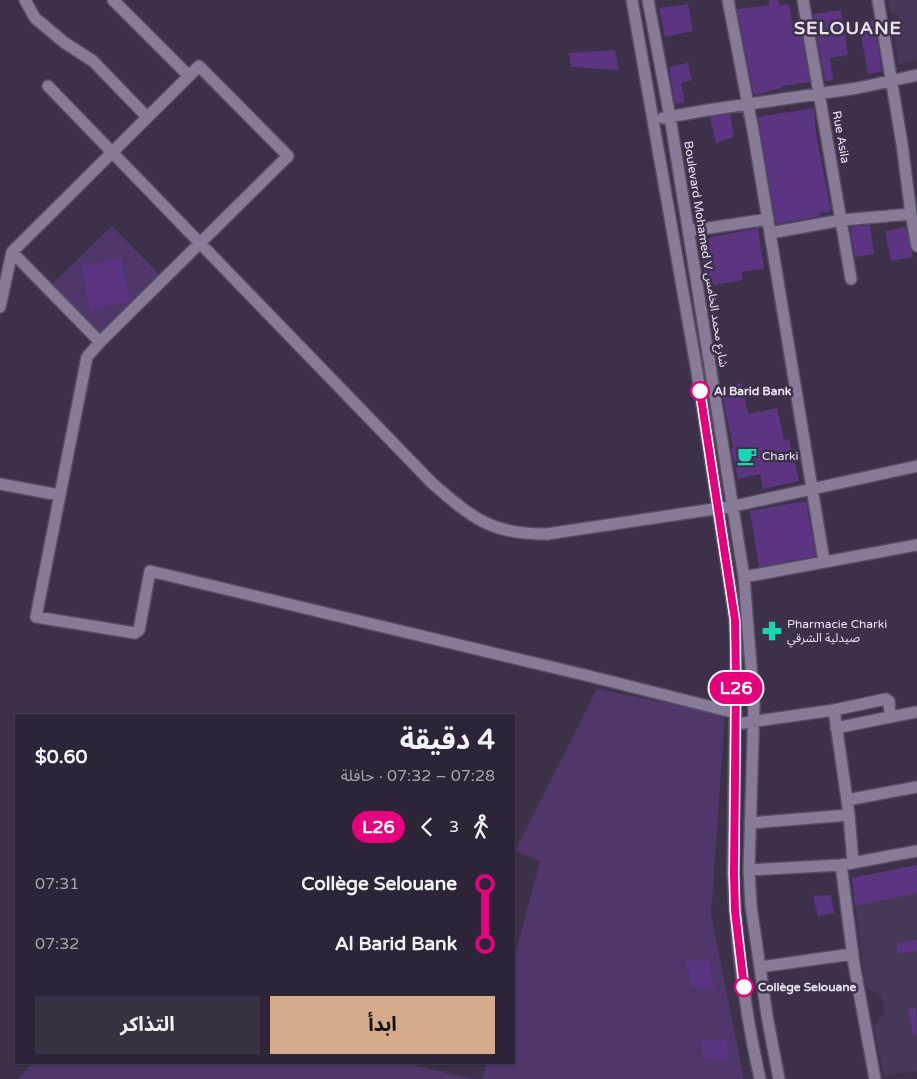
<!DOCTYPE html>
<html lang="ar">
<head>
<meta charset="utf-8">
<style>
  body { margin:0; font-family:"Varela Round","Noto Sans Arabic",sans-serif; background:#393142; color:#f1f3f6; direction:rtl; height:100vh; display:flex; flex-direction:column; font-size:19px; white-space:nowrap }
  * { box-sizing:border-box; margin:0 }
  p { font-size:16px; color:#a7a5ad }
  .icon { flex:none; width:28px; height:28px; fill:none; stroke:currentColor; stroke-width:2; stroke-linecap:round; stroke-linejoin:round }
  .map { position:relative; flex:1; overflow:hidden; direction:ltr }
  .sheet { position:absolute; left:15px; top:714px; width:500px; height:350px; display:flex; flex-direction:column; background:#2d2537; border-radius:0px; box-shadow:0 1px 4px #0004,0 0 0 1px #484252; direction:rtl }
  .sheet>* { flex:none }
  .badge { padding:0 10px; border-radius:16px; font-size:18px; line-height:32px }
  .map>.badge { position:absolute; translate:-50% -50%; box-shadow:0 0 0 2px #fff }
  .legs { display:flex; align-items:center; gap:8px; height:55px; padding:0 20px; font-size:16px }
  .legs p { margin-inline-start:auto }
  .summary { display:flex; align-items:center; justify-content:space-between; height:85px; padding:0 20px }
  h1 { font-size:28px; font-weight:700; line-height:38px }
  .cta { display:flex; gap:10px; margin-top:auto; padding:10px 20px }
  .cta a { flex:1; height:58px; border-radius:0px; background:#d6ab8b; color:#111; font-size:20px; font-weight:700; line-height:58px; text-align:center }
  .cta a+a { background:#393142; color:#f1f3f6 }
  ul { padding:0 20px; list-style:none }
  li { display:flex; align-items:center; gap:18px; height:60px; font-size:19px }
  li i { display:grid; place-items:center; width:8px; height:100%; margin:0 6px; background:currentColor }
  li i::after { content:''; width:12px; height:12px; margin:-6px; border:4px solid; border-radius:50%; background:#2d2537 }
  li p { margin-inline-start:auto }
  li:first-child i { background:linear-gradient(#0000 50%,currentColor 0) }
  li:last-child i { background:linear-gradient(currentColor 50%,#0000 0) }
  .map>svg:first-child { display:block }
</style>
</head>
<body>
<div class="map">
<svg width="917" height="1079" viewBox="0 0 917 1079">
  <rect width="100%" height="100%" fill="#3c3149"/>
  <path fill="#463958" d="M 888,0 L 917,0 L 917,61 L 899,64 L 893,30 L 900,25 L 898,16 L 890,13 Z
    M 917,865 L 917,1071 L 884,1076 L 874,1027 L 885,1012 L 881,997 L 865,985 L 852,878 Z"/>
  <path fill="#4f376c" d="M 112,226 L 161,276 L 99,336 L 50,286 Z
    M 597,689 L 725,715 L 711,914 L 744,1079 L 482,1079 L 487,1063 L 514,1062 L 514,959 L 540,861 L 515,851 Z
    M 33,1062 L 398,1062 L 474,1079 L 18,1079 Z"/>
  <path fill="#5b3582" d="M 769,0 L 778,0 L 779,6 L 789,4 L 792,21 L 799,19 L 810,82 L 781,86 L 782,88 L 754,95 L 737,9 L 769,5 Z
    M 688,4 L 693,31 L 665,37 L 659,8 Z
    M 841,10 L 848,55 L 830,58 L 833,80 L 825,81 L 813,14 Z
    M 874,20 L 882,71 L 868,74 L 859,23 Z
    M 615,50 L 619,70 L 571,67 L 569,53 Z
    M 688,63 L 692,80 L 681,83 L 685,102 L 675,104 L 669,67 Z
    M 814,108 L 816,133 L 831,211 L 819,213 L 820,216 L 776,224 L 758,117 Z
    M 730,114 L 734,137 L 716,143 L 710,117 Z
    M 870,225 L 874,254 L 855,257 L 850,227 Z
    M 906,227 L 913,257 L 891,261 L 885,231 Z
    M 758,228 L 764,269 L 741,272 L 743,280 L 709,286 L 698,240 Z
    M 121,258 L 130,301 L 90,309 L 82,266 Z
    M 742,383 L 748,414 L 777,408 L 784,440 L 789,439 L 799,481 L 763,489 L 760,474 L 738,479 L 731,449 L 733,448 L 721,388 Z
    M 806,501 L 816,556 L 759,567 L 750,511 Z
    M 917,865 L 917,893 L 855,906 L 852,878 Z
    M 831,895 L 834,913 L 818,916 L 813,896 Z
    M 917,940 L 917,951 L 898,954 L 896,943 Z
    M 686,960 L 709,961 L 714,989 L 692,986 Z
    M 916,1007 L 917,1035 L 913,1035 L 908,1009 Z
    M 727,1040 L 728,1061 L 704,1058 L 701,1041 Z"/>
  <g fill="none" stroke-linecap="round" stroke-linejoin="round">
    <defs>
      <path id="minor" d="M 25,0 L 35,18 L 65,43 L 93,61 L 147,117
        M 113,0 L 189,76
        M 632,0 L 697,372 L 735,620 L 736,646 L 733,874 C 736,943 745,1012 760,1079
        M 648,0 L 670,117 L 744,577 L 754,704 L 749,870 L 751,906 L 767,1016 L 779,1079
        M 728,0 L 754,136 L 824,561
        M 803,0 L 851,279
        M 878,0 L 902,144 L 911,214 L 917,246
        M 48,86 L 431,482 C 471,517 491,535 547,534 L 734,506 L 917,466
        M 663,118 L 708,110 L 858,88 L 917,75
        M 689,231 L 768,219
        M 770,233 L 842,220 L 911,214
        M 12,252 L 100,342
        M 0,307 L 12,252 L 199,66 L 288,156 L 100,342 L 87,357 L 36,617 L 135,633 L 139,630 L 150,571 L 589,676 L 736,713
        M 0,484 L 59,495
        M 744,577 L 917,545
        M 834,710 L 847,800 L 917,787
        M 736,724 L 834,710 L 886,699 L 889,701 L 890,717 L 917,712
        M 836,728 L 890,717
        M 849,815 L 853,863
        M 750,823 L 849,815 L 847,800
        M 841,865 L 854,964 L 875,1079
        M 749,870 L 841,865 L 917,851
        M 760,967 L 852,954"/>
    </defs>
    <use href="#minor" stroke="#564e62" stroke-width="14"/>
    <use href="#minor" stroke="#877b97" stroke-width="11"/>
  </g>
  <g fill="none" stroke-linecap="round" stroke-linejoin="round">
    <defs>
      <path id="line-1" d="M 700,391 L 735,620 L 736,680 L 734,874 L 735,911 L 744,987"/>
    </defs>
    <use href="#line-1" stroke="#fff" stroke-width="11"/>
    <use href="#line-1" stroke="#e6007e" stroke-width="8"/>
  </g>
  <defs>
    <symbol id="cafe-bare" viewBox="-9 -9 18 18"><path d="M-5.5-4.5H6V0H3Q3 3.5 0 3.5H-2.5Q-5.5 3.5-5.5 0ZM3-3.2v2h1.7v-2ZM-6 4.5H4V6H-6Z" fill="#19d5b2" stroke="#3c3149" stroke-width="2.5" paint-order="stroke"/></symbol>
    <symbol id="pharmacy-bare" viewBox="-9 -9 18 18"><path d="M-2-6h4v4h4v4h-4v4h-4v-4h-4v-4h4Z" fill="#19d5b2" stroke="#3c3149" stroke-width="2.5" paint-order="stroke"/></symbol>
  </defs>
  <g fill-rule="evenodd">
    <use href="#cafe-bare" x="733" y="442" width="28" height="28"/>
    <use href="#pharmacy-bare" x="758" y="617" width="28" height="28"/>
  </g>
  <g fill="#fff" stroke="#e6007e" stroke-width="2.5">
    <circle cx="700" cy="391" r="9"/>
    <circle cx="744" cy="987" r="9"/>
  </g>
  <g text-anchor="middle" stroke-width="5" stroke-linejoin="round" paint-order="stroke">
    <g font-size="12" fill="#e9e3f2" stroke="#3c3149">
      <text transform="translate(841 137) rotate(80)" y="4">Rue Asila</text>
      <text transform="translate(706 254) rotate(81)" y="4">Boulevard Mohamed V شارع محمد الخامس</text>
    </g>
    <g font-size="12" font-weight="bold" fill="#e9e3f2" stroke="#3c3149" text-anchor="start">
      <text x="714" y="395">Al Barid Bank</text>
      <text x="758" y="991">Collège Selouane</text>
    </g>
    <g font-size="12" fill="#e9e3f2" stroke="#3c3149" text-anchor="start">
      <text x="762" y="460">Charki</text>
      <text x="787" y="628">Pharmacie Charki<tspan x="787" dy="14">صيدلية الشرقي</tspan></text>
    </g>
    <g font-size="18" font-weight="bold" letter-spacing="1" fill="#e9e3f2" stroke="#3c3149">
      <text x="848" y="34">SELOUANE</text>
    </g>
  </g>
</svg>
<b class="badge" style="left:736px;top:688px;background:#e6007e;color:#fff">L26</b>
<section class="sheet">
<div class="summary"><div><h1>4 دقيقة</h1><p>07:28 – 07:32 · حافلة</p></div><b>$0.60</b></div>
<div class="legs"><svg class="icon" aria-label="walk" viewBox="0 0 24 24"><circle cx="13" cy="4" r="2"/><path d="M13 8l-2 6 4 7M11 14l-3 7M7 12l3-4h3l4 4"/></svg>3<svg class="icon" aria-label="back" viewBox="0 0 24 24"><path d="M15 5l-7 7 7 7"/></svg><b class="badge" style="background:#e6007e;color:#fff">L26</b></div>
<ul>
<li><i style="color:#e6007e"></i><b>Collège Selouane</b><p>07:31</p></li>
<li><i style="color:#e6007e"></i><b>Al Barid Bank</b><p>07:32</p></li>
</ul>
<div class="cta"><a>ابدأ</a><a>التذاكر</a></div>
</section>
</div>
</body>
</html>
